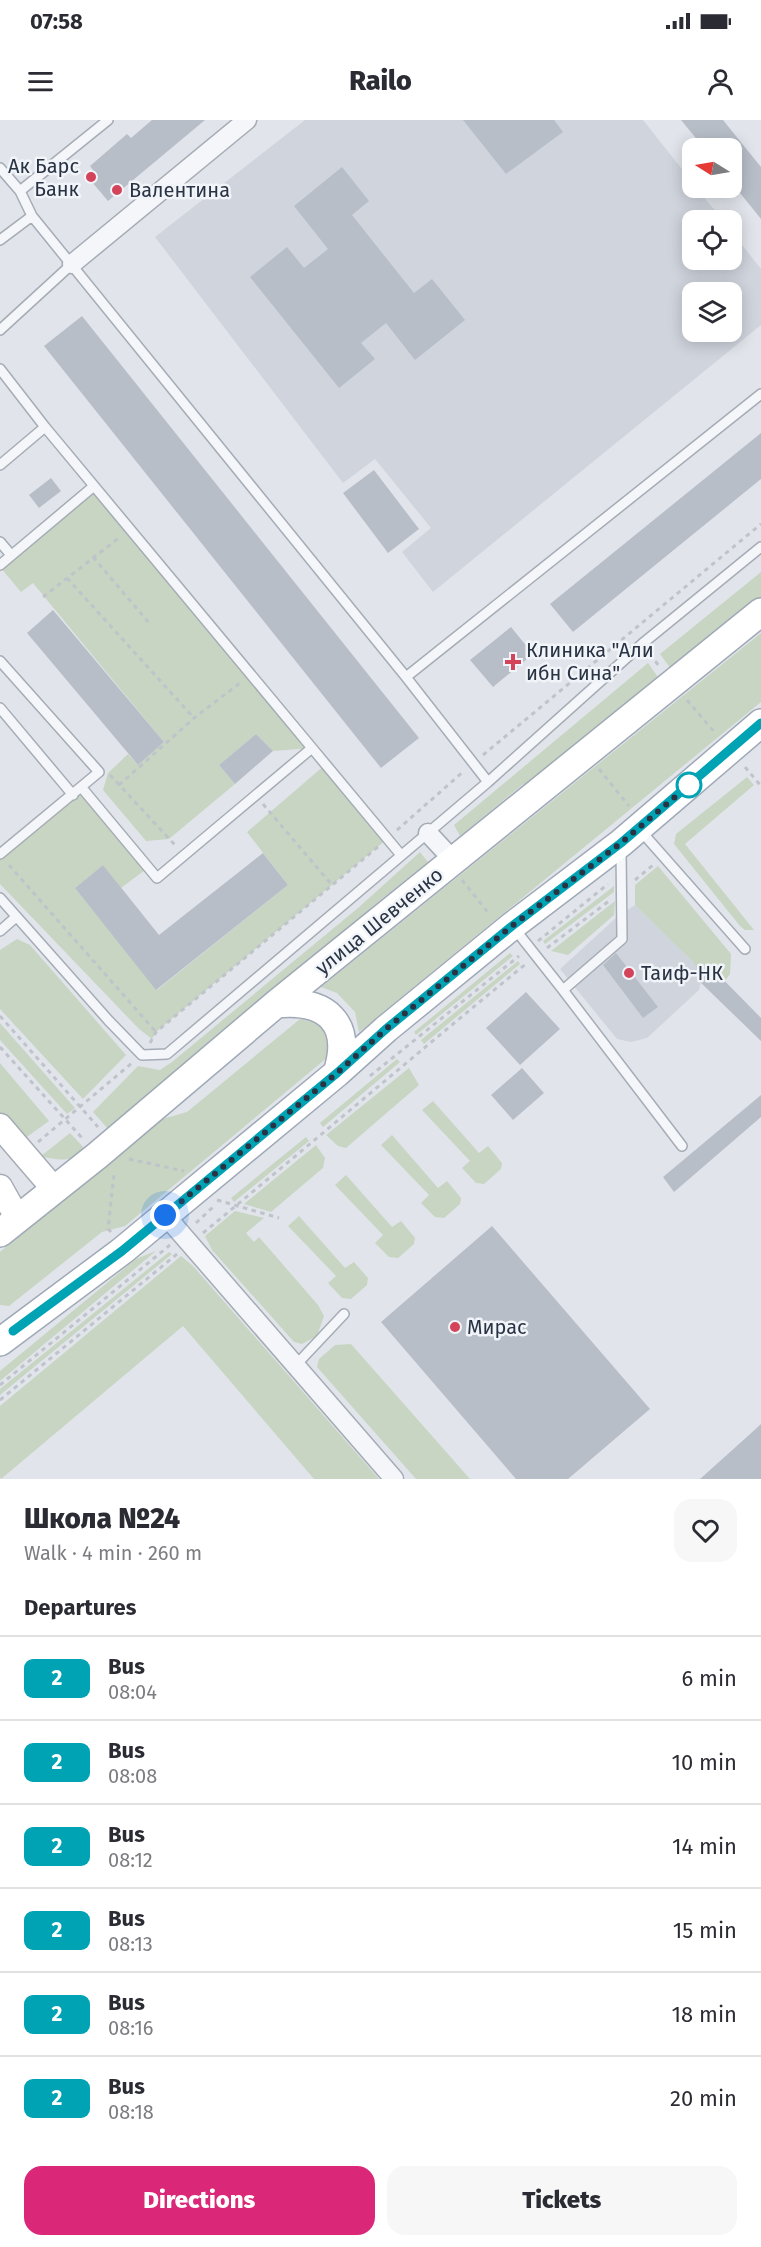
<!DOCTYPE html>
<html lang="en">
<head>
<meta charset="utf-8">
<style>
  body { margin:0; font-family:"Fira Sans",sans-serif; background:#f7f7f7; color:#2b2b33; height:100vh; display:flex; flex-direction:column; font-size:22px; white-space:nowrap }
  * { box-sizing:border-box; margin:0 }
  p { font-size:20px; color:#7c7c81 }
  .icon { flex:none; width:33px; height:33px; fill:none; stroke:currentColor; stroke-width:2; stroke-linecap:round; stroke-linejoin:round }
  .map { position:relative; height:1359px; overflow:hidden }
  .side { display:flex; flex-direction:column; background:#fff; flex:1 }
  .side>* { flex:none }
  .badge { padding:0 12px; border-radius:9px; font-size:21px; line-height:39px }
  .needle { width:39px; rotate:281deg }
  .fabs { position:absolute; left:682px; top:18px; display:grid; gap:12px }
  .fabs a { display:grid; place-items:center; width:60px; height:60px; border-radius:12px; background:#fff; box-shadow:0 3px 15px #0003; font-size:30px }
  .you { position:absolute; width:30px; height:30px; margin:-15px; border:4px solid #fff; border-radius:50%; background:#1a73e8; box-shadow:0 0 0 9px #1a73e833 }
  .map>.badge { position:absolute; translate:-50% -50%; box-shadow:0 0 0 3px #fff }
  h2 { padding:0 24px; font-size:22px; line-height:54px }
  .round { display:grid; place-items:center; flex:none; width:63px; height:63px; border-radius:18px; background:#f7f7f7 }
  .summary { display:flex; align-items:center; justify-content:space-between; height:102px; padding:0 24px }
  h1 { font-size:28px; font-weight:800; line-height:45px }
  .primary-button { display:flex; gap:12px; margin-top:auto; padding:12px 24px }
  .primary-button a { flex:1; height:69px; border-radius:18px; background:#db2777; color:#fff; font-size:24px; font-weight:800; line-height:69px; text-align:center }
  .primary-button a+a { background:#f7f7f7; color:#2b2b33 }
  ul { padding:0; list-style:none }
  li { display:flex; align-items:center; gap:18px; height:84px; padding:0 24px; border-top:2px solid #e1e1e2 }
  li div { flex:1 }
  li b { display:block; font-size:22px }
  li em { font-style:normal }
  li .badge { min-width:66px; font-weight:700; text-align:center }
  .status { display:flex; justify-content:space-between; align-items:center; height:42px; padding:0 30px; background:#fff; direction:ltr }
  .status svg { height:16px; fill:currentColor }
  header { display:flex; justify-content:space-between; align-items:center; height:78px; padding:0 24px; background:#fff; font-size:27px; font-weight:800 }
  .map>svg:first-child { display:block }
</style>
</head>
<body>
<div class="status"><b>07:58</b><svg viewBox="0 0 49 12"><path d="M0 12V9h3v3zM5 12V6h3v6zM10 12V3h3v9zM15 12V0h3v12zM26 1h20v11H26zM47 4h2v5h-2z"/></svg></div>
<header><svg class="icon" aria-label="menu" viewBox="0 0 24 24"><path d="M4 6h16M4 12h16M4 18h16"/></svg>Railo<svg class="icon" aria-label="person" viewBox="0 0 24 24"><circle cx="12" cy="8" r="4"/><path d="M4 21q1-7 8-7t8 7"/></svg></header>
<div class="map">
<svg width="761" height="1359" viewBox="0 0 761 1359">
  <rect width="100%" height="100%" fill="#e1e5eb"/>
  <path fill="#cfd4dd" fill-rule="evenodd" d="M 305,0 L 643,0 L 693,63 L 693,68 L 696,68 L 723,100 L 693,100 L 693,140 L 732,140 L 732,112 L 761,149 L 761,205 L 433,472 L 402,432 L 431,408 L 375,339 L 343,363 L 155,117 ZM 693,172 L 732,172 L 732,212 L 693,212 Z
    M 635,785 L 693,842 L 702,857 L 699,870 L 647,918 L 631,922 L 617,919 L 560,849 L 617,797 Z"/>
  <path fill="#c7d5c2" d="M 94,366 L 312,628 L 273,631 L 256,614 L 219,645 L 235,664 L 169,719 L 146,721 L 103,670 L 108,653 L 128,634 L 138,645 L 164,622 L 33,463 L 21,472 L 0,447 Z
    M 761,452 L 761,483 L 674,553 L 660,534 Z
    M 761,513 L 761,582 L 359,912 L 355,892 L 337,873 L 321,867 Z
    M 648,543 L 662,563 L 546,658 L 522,665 L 460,716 L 454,705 Z
    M 326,644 L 387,719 L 156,912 L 152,919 L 139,909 L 0,764 L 0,733 L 82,668 L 149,747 L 121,768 L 103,745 L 75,768 L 157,870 L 288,765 L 247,712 Z
    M 747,657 L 754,665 L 685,724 L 754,810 L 745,810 L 740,806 L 674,724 L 676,714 Z
    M 420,732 L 428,742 L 373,786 L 354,811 L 109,1010 L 93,992 L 138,946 L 160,950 L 172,942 L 358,788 Z
    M 658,746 L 731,834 L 730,854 L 725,861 L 710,846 L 701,856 L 693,842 L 635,785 L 635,765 Z
    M 614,766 L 614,772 L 545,824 L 543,821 Z
    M 615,781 L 614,795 L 568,835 L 551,831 Z
    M 17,819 L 30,825 L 126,935 L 83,979 L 0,889 L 0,830 Z
    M 510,833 L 513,836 L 416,915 L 414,912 Z
    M 518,841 L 520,844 L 424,924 L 421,920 Z
    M 300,899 L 320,904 L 331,921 L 328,937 L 125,1106 L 102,1112 L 9,1186 L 0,1185 L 0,1132 L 159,1000 L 187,992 Z
    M 0,903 L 75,988 L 67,994 L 0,920 Z
    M 397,939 L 400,942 L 323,1007 L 320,1003 Z
    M 0,943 L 49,1001 L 24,1019 L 0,992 Z
    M 409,948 L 419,965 L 346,1028 L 338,1026 L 326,1015 Z
    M 433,981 L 479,1033 L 488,1026 L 502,1043 L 501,1049 L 484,1064 L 476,1063 L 462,1048 L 470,1041 L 422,990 Z
    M 70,1013 L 86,1030 C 71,1042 59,1041 41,1036 Z
    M 392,1015 L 438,1068 L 447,1061 L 461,1078 L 460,1084 L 444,1098 L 435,1097 L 421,1083 L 429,1075 L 381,1025 Z
    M 306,1017 L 309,1021 L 234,1082 L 231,1078 Z
    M 316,1025 L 325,1038 L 323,1048 L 271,1092 L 244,1084 Z
    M 346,1055 L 392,1107 L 401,1101 L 415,1118 L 414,1124 L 398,1138 L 389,1137 L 375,1123 L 383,1115 L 335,1065 Z
    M 235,1091 L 264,1098 L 246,1113 L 254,1122 L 259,1117 L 318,1185 L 324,1196 L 317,1216 L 302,1224 L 294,1222 L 212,1130 L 205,1116 Z
    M 299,1096 L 345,1148 L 354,1142 L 368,1158 L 367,1165 L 351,1179 L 342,1178 L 328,1163 L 336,1156 L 288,1106 Z
    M 156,1131 L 0,1261 L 0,1251 L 136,1139 Z
    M 169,1132 L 172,1134 L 0,1275 L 0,1269 Z
    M 181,1136 L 193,1146 L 379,1359 L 314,1359 L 183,1206 L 1,1359 L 0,1357 L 0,1286 Z
    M 351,1224 L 470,1359 L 416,1359 L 317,1247 L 319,1239 L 335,1225 Z"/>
  <path fill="#b8bec8" d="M 152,0 L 205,0 L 108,81 L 86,55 L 93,50 L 90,46 L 127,14 L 131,18 Z
    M 463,0 L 554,0 L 563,12 L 506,54 Z
    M 681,0 L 723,0 L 761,47 L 761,99 L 732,63 L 732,28 L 704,28 Z
    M 342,47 L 369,81 L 352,95 L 414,173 L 432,159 L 465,200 L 415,240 L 386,203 L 361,223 L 375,239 L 339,268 L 250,157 L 287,127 L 304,148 L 328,129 L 294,86 Z
    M 82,196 L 419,618 L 381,648 L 44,226 Z
    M 761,313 L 761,359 L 573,512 L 550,484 Z
    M 374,350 L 419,409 L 388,433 L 343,373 Z
    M 51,358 L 61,371 L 39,388 L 29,375 Z
    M 53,490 L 164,622 L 138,645 L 27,513 Z
    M 511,507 L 533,534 L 493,567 L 470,540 Z
    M 256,614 L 273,631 L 235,664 L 219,645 Z
    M 263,733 L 288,765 L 156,870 L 75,768 L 103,745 L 159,815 Z
    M 616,833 L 658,887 L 643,898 L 603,845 Z
    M 710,846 L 761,898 L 761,921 L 698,860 Z
    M 526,872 L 560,909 L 520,945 L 486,908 Z
    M 522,948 L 544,973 L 513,1000 L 491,975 Z
    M 761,975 L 761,997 L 674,1072 L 663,1057 Z
    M 492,1106 L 650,1289 L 568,1359 L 516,1359 L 381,1202 Z
    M 761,1304 L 761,1359 L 700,1359 L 749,1315 Z"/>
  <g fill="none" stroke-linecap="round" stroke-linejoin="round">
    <defs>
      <path id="lane" d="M 0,48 L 20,71 L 32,96 L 406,557 L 488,662
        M 20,71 L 108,0
        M 0,120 L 32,96
        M 0,210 L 72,144
        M 0,249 L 45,307 L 312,628
        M 0,345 L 45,307
        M 0,422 L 11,435
        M 0,445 L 94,366
        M 0,541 L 99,652 L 0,734
        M 406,557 L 761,274
        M 0,588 L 73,675
        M 82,668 L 157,758 L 312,628 L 401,735
        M 640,710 L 745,829
        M 0,778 L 109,901 L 142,935 L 167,934 L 488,662 L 642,524 L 761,427
        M 514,808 L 563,870 L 622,819 L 621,729
        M 0,811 L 16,797
        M 563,870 L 682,1026
        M 295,1246 L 344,1194"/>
      <path id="street" d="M 72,144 L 247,0
        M 428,713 L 454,741
        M 165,1095 L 394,1359"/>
      <path id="secondary" d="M 0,1006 L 54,1069
        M 0,1067 L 18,1099"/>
      <path id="primary" d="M 276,884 C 327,879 353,903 337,953
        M 0,1113 L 98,1035 L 276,884 L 761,492
        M 0,1222 L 122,1131 L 337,953 L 386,909 L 512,806 L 621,723 L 761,603"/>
    </defs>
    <use href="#lane" stroke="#a6acb5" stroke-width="12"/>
    <use href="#street" stroke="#a6acb5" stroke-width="21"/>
    <use href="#secondary" stroke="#a6acb5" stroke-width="27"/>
    <use href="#primary" stroke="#a0a9b7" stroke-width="30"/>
    <path stroke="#bfc3ca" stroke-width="3" stroke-dasharray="4.5 4.5" stroke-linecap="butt" d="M 93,437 L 150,504
      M 67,458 L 194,598
      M 43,477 L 120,417
      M 650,534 L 659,546
      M 687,580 L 716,614
      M 483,635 L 761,404
      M 745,647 L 761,666
      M 599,649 L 629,686
      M 110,655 L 175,725
      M 119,665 L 194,598 L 240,563
      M 263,684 L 332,765
      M 397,710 L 464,651
      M 9,745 L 156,912
      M 462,760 L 490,795
      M 635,760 L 653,745
      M 538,821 L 608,764
      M 547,828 L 609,781
      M 0,896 L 98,1007
      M 150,923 L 156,912 L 379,726
      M 0,927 L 83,1019
      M 370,956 L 519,836
      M 38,1022 L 132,943
      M 129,1039 L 184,1051
      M 217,1080 L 279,1098
      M 196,1103 L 213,1087
      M 111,1112 L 108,1109 L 114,1054 L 112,1052
      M 203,1113 C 312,1023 418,932 527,843
      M 0,1265 L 170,1125
      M 0,1280 L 177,1134"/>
    <use href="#lane" stroke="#f4f6f9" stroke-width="9"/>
    <use href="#street" stroke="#f4f6f9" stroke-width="18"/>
    <use href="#secondary" stroke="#fff" stroke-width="24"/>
    <use href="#primary" stroke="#fff" stroke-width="27"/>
  </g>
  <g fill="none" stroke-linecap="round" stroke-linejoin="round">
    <defs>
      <path id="line" d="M 13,1211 L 122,1131 L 337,953 L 386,909 L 512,806 L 621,723 L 761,603"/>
    </defs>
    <use href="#line" stroke="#fff" stroke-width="14"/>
    <use href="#line" stroke="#00a3b4" stroke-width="9"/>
    <path stroke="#293343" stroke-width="6" stroke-dasharray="0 10.8" d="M 165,1095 L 337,953 L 386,909 L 512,806 L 621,723 L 689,665"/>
  </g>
  <g fill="#d3435a" stroke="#f1f4f8" stroke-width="2">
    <circle cx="91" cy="57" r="6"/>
    <circle cx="117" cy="70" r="6"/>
    <path d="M510 533h6v6h6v6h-6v6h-6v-6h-6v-6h6z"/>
    <circle cx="629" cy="853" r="6"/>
    <circle cx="455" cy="1207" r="6"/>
  </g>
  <circle fill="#fff" stroke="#00a3b4" stroke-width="3" cx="689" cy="665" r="12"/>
  <g text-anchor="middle" stroke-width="5" stroke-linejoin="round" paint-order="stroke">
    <g font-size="20" fill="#293343" stroke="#f1f4f8" text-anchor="start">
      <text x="79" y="53" text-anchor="end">Ак Барс<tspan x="79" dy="23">Банк</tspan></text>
      <text x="129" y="77">Валентина</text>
      <text x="526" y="537">Клиника "Али<tspan x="526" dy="23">ибн Сина"</tspan></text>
      <text x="641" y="860">Таиф-НК</text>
      <text x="467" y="1214">Мирас</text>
    </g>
    <g font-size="20" fill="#293343" stroke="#f1f4f8">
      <text transform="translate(379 801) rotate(-39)" y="7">улица Шевченко</text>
    </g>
  </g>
</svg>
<div class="fabs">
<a><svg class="needle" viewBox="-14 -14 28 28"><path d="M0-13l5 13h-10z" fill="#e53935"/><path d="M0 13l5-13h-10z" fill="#7c7c81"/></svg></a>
<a><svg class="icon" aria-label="locate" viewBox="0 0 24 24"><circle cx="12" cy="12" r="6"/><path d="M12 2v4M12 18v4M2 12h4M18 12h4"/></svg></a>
<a><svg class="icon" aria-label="layers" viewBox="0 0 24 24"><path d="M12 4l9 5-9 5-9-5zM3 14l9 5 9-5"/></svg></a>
</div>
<div class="you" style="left:165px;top:1095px"></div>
</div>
<section class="side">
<div class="summary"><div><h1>Школа №24</h1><p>Walk · 4 min · 260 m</p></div><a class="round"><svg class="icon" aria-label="heart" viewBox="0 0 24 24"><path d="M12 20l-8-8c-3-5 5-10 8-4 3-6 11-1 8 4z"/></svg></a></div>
<h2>Departures</h2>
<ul>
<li><span class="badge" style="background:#00a3b4;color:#fff">2</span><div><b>Bus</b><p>08:04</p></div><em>6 min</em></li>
<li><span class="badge" style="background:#00a3b4;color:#fff">2</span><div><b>Bus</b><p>08:08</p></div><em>10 min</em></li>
<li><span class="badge" style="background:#00a3b4;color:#fff">2</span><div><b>Bus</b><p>08:12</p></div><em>14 min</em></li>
<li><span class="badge" style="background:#00a3b4;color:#fff">2</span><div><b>Bus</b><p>08:13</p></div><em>15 min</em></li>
<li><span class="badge" style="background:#00a3b4;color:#fff">2</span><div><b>Bus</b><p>08:16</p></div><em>18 min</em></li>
<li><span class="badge" style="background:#00a3b4;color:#fff">2</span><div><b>Bus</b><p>08:18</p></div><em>20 min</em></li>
</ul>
<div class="primary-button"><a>Directions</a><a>Tickets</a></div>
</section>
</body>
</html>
